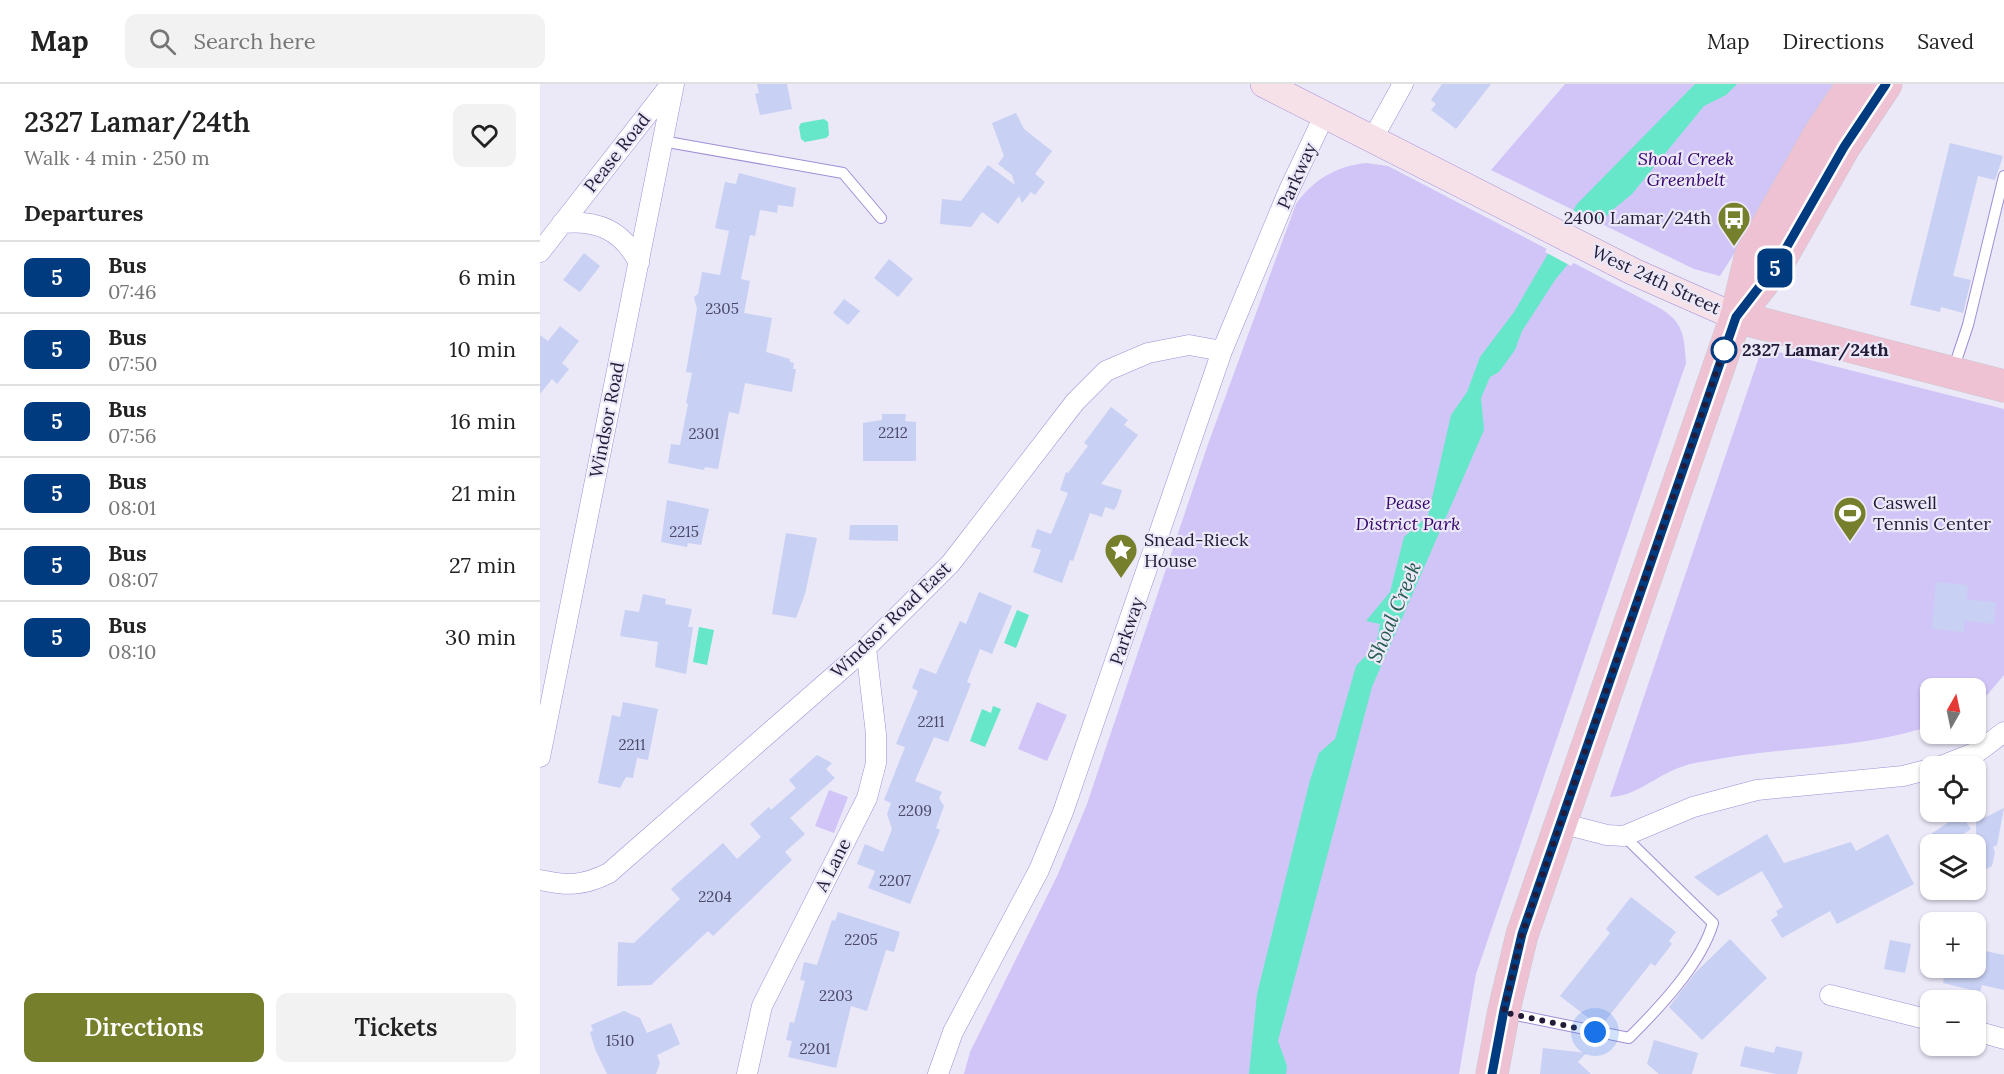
<!DOCTYPE html>
<html lang="en">
<head>
<meta charset="utf-8">
<style>
  body { margin:0; font-family:Lora,serif; background:#f2f2f2; color:#222; height:100vh; display:flex; flex-direction:column; font-size:22px; white-space:nowrap }
  * { box-sizing:border-box; margin:0 }
  p { font-size:20px; color:#767676 }
  .icon { flex:none; width:33px; height:33px; fill:none; stroke:currentColor; stroke-width:2; stroke-linecap:round; stroke-linejoin:round }
  .map { position:relative; flex:1; overflow:hidden }
  .side { display:flex; flex-direction:column; background:#fff; width:540px }
  .side>* { flex:none }
  .badge { padding:0 12px; border-radius:9px; font-size:21px; line-height:39px }
  .needle { width:39px; rotate:9deg }
  .controls { position:absolute; left:1380px; top:594px; display:grid; gap:12px }
  .controls a { display:grid; place-items:center; width:66px; height:66px; border-radius:12px; background:#fff; box-shadow:0 2px 4px #0004; font-size:30px }
  .you { position:absolute; width:30px; height:30px; margin:-15px; border:4px solid #fff; border-radius:50%; background:#1a73e8; box-shadow:0 0 0 9px #1a73e833 }
  .map>.badge { position:absolute; translate:-50% -50%; box-shadow:0 0 0 3px #fff }
  h2 { padding:0 24px; font-size:22px; line-height:54px }
  .round { display:grid; place-items:center; flex:none; width:63px; height:63px; border-radius:12px; background:#f2f2f2 }
  .overview { display:flex; align-items:center; justify-content:space-between; height:102px; padding:0 24px }
  h1 { font-size:28px; font-weight:600; line-height:45px }
  .action { display:flex; gap:12px; margin-top:auto; padding:12px 24px }
  .action a { flex:1; height:69px; border-radius:12px; background:#767f2b; color:#fff; font-size:24px; font-weight:600; line-height:69px; text-align:center }
  .action a+a { background:#f2f2f2; color:#222 }
  ul { padding:0; list-style:none }
  li { display:flex; align-items:center; gap:18px; height:72px; padding:0 24px; border-top:2px solid #e0e0e0 }
  li div { flex:1 }
  li b { display:block; font-size:22px }
  li em { font-style:normal }
  li .badge { min-width:66px; font-weight:700; text-align:center }
  header { display:flex; align-items:center; gap:36px; box-sizing:border-box; height:84px; padding:0 30px; background:#fff; border-bottom:2px solid #e0e0e0 }
  header strong { font-size:28px }
  nav { display:flex; gap:33px; margin-inline-start:auto; font-size:21px }
  .search { width:420px; height:54px; background:#f2f2f2; display:flex; align-items:center; gap:15px; box-sizing:border-box; padding:0 21px; border-radius:12px; color:#767676; font-size:22px }
  main { display:flex; flex:1; min-height:0 }
  .map>svg:first-child { display:block }
</style>
</head>
<body>
<header>
<strong>Map</strong>
<div class="search"><svg class="icon" aria-label="search" viewBox="0 0 24 24"><circle cx="10" cy="10" r="6"/><path d="M15 15l6 6"/></svg>Search here</div>
<nav><a>Map</a><a>Directions</a><a>Saved</a></nav>
</header>
<main>
<section class="side">
<div class="overview"><div><h1>2327 Lamar/24th</h1><p>Walk · 4 min · 250 m</p></div><a class="round"><svg class="icon" aria-label="heart" viewBox="0 0 24 24"><path d="M12 20l-8-8c-3-5 5-10 8-4 3-6 11-1 8 4z"/></svg></a></div>
<h2>Departures</h2>
<ul>
<li><span class="badge" style="background:#003b80;color:#fff">5</span><div><b>Bus</b><p>07:46</p></div><em>6 min</em></li>
<li><span class="badge" style="background:#003b80;color:#fff">5</span><div><b>Bus</b><p>07:50</p></div><em>10 min</em></li>
<li><span class="badge" style="background:#003b80;color:#fff">5</span><div><b>Bus</b><p>07:56</p></div><em>16 min</em></li>
<li><span class="badge" style="background:#003b80;color:#fff">5</span><div><b>Bus</b><p>08:01</p></div><em>21 min</em></li>
<li><span class="badge" style="background:#003b80;color:#fff">5</span><div><b>Bus</b><p>08:07</p></div><em>27 min</em></li>
<li><span class="badge" style="background:#003b80;color:#fff">5</span><div><b>Bus</b><p>08:10</p></div><em>30 min</em></li>
</ul>
<div class="action"><a>Directions</a><a>Tickets</a></div>
</section>
<div class="map">
<svg width="1464" height="990" viewBox="0 0 1464 990">
  <rect width="100%" height="100%" fill="#ebe8f8"/>
  <path fill="#d1c5f8" d="M 1025,0 L 1301,0 L 1180,192 L 1154,185 L 951,86 Z
    M 826,79 L 848,82 L 1116,222 C 1143,237 1144,249 1146,279 L 936,890 L 919,990 L 424,990 L 430,968 L 518,790 L 547,720 L 668,360 L 756,120 C 773,96 796,82 826,79 Z
    M 1222,264 L 1464,325 L 1464,591 L 1448,610 L 1436,620 L 1436,604 L 1390,604 L 1390,642 C 1318,666 1242,662 1167,677 C 1159,678 1149,680 1141,683 C 1115,692 1097,712 1070,713 Z
    M 497,618 L 527,631 L 507,677 L 478,665 Z
    M 289,706 L 308,713 L 294,749 L 275,742 Z"/>
  <path fill="#66e7c9" d="M 1155,0 L 1197,0 L 1186,11 L 1164,22 L 1092,110 L 1070,128 L 1015,196 L 982,247 L 975,266 L 959,288 L 950,293 L 941,314 L 944,346 L 832,603 L 738,957 L 747,982 L 746,990 L 709,990 L 717,910 L 770,696 L 779,669 L 795,655 L 816,582 L 836,561 L 840,540 L 826,537 L 850,508 L 864,453 L 888,432 L 911,331 L 927,308 L 940,273 L 974,228 L 1037,120 Z
    M 284,35 L 288,38 L 289,51 L 286,54 L 265,58 L 261,55 L 259,43 L 261,39 Z
    M 477,526 L 489,531 L 476,564 L 464,559 Z
    M 159,543 L 174,546 L 167,581 L 153,578 Z
    M 453,622 L 461,625 L 445,663 L 430,657 L 442,625 L 451,629 Z"/>
  <path fill="#ebe8f8" d="M 1030,125 L 1064,141 L 1031,182 L 1005,168 Z"/>
  <path fill="#c8d0f3" d="M 217,0 L 247,0 L 252,25 L 220,31 L 215,10 L 219,9 Z
    M 902,0 L 951,0 L 916,45 L 891,26 L 896,20 L 891,16 Z
    M 476,29 L 484,45 L 512,67 L 495,90 L 505,98 L 495,111 L 491,108 L 482,119 L 479,112 L 458,140 L 442,128 L 431,143 L 400,140 L 402,115 L 421,117 L 448,81 L 475,101 L 472,91 L 458,80 L 464,72 L 452,39 Z
    M 1410,59 L 1463,72 L 1455,96 L 1438,92 L 1413,192 L 1431,196 L 1423,229 L 1401,223 L 1400,228 L 1370,221 Z
    M 199,89 L 256,104 L 253,123 L 238,121 L 237,129 L 220,126 L 215,152 L 210,151 L 201,195 L 210,197 L 204,229 L 232,234 L 226,268 L 250,275 L 250,278 L 254,279 L 253,285 L 256,285 L 252,308 L 205,299 L 199,330 L 189,328 L 178,385 L 165,383 L 164,386 L 128,379 L 131,360 L 140,361 L 148,320 L 146,319 L 152,289 L 146,288 L 157,225 L 154,213 L 158,210 L 162,188 L 180,191 L 189,147 L 175,144 L 185,98 L 196,100 Z
    M 44,169 L 60,182 L 40,208 L 23,196 Z
    M 349,175 L 373,195 L 358,213 L 334,194 Z
    M 304,215 L 320,227 L 308,241 L 293,229 Z
    M 20,242 L 39,257 L 22,279 L 29,285 L 17,300 L 12,295 L 0,310 L 0,251 L 8,257 Z
    M 571,323 L 588,336 L 584,341 L 598,351 L 561,400 L 582,406 L 577,421 L 574,426 L 565,423 L 562,433 L 550,429 L 533,477 L 530,476 L 522,499 L 493,488 L 501,466 L 491,463 L 497,445 L 511,450 L 528,409 L 520,406 L 526,388 L 528,389 L 548,362 L 544,359 Z
    M 342,330 L 366,330 L 365,337 L 376,338 L 376,377 L 323,377 L 323,339 L 342,336 Z
    M 127,416 L 169,425 L 161,461 L 148,459 L 147,463 L 121,458 Z
    M 310,441 L 358,441 L 358,457 L 309,456 Z
    M 246,449 L 277,454 L 265,510 L 256,534 L 232,530 Z
    M 1396,498 L 1428,501 L 1427,516 L 1456,518 L 1454,540 L 1425,537 L 1424,548 L 1392,545 Z
    M 439,508 L 472,522 L 452,570 L 440,565 L 427,598 L 431,600 L 408,658 L 394,653 L 375,697 L 402,708 L 399,714 L 404,722 L 396,744 L 400,746 L 370,820 L 328,804 L 335,787 L 317,780 L 325,760 L 343,768 L 352,745 L 347,730 L 351,719 L 344,716 L 365,663 L 356,660 L 378,607 L 372,604 L 380,584 L 396,590 L 420,537 L 426,540 Z
    M 103,510 L 126,515 L 125,520 L 152,525 L 148,543 L 153,543 L 146,590 L 115,583 L 118,558 L 80,552 L 85,526 L 99,528 Z
    M 83,618 L 118,625 L 108,676 L 97,674 L 93,694 L 86,693 L 80,704 L 58,699 L 72,631 L 80,633 Z
    M 277,671 L 292,679 L 286,685 L 295,694 L 250,734 L 265,750 L 245,768 L 252,776 L 173,852 L 168,847 L 111,901 L 77,902 L 78,858 L 94,859 L 140,815 L 131,805 L 183,759 L 197,775 L 221,753 L 210,740 L 229,723 L 231,726 L 256,704 L 249,696 Z
    M 1464,724 L 1457,761 L 1453,763 L 1455,768 L 1452,782 L 1436,790 L 1436,731 L 1438,737 Z
    M 1421,730 L 1431,745 L 1409,760 L 1398,760 L 1391,750 Z
    M 1227,750 L 1244,779 L 1311,758 L 1316,767 L 1348,750 L 1374,800 L 1297,840 L 1290,827 L 1242,854 L 1231,836 L 1238,831 L 1236,827 L 1243,823 L 1222,787 L 1178,812 L 1154,793 Z
    M 1091,813 L 1136,848 L 1129,857 L 1132,860 L 1115,882 L 1111,879 L 1062,941 L 1055,939 L 1020,912 L 1070,849 L 1066,845 Z
    M 298,828 L 360,848 L 354,868 L 346,866 L 327,927 L 311,922 L 296,984 L 248,973 L 252,957 L 246,956 L 250,938 L 254,939 L 265,897 L 260,896 L 264,878 L 277,881 L 292,836 L 295,837 Z
    M 1190,855 L 1227,894 L 1162,956 L 1129,923 L 1156,888 Z
    M 1350,856 L 1371,860 L 1365,889 L 1344,885 Z
    M 1436,865 L 1464,871 L 1464,906 L 1442,901 L 1440,908 L 1403,899 L 1404,892 L 1397,890 L 1398,884 L 1436,884 Z
    M 84,927 L 100,934 L 107,949 L 131,939 L 140,960 L 117,971 L 120,979 L 116,990 L 67,990 L 55,965 L 50,948 L 53,947 L 51,941 Z
    M 1114,956 L 1158,969 L 1152,990 L 1119,990 L 1107,980 Z
    M 1205,962 L 1234,969 L 1236,962 L 1263,968 L 1257,990 L 1236,990 L 1200,982 Z
    M 1003,964 L 1046,969 L 1038,978 L 1051,990 L 1000,990 Z"/>
  <g fill="none" stroke-linecap="round" stroke-linejoin="round">
    <defs>
      <path id="service" d="M 122,57 L 303,89 L 341,134
        M 1413,286 L 1428,241 L 1464,92
        M 966,929 L 1089,954 C 1119,924 1161,880 1173,839 L 1084,752"/>
      <path id="minor" d="M 833,54 L 863,0
        M 22,139 C 58,136 82,146 99,179
        M 0,168 L 131,0
        M 0,673 L 134,0
        M 1401,682 L 1439,667 L 1464,648
        M 1020,739 L 1067,751 L 1084,752 L 1153,723 L 1217,706 L 1363,692 L 1390,685
        M 0,796 C 28,802 43,802 69,789 L 326,564 L 411,479 L 535,318 L 566,287 L 608,269 L 649,261 L 682,267
        M 1290,911 L 1390,936
        M 1436,947 L 1464,955
        M 207,990 L 222,922 L 327,714 L 336,679 L 336,650 L 326,564
        M 398,990 L 413,948 L 499,786 L 523,728 L 682,267 L 749,106 L 785,30"/>
      <path id="secondary" d="M 724,0 L 1094,188 L 1196,233"/>
      <path id="primary" d="M 1204,223 L 1237,181 L 1304,63 L 1346,0
        M 1196,233 L 1464,302
        M 952,990 L 964,926 L 982,851 L 1196,233 L 1211,170 L 1280,49 L 1313,0"/>
    </defs>
    <use href="#service" stroke="#a18ed8" stroke-width="12"/>
    <use href="#minor" stroke="#a18ed8" stroke-width="21"/>
    <use href="#secondary" stroke="#a18ed8" stroke-width="28"/>
    <use href="#primary" stroke="#cac8cf" stroke-width="33"/>
    <use href="#service" stroke="#fff" stroke-width="10"/>
    <use href="#minor" stroke="#fff" stroke-width="20"/>
    <use href="#secondary" stroke="#f6e1e9" stroke-width="27"/>
    <use href="#primary" stroke="#eec2d3" stroke-width="32"/>
  </g>
  <g fill="none" stroke-linecap="round" stroke-linejoin="round">
    <defs>
      <path id="line" d="M 952,990 L 964,926 L 982,850 L 1196,233 L 1237,180 L 1304,63 L 1346,0"/>
    </defs>
    <use href="#line" stroke="#fff" stroke-width="14"/>
    <use href="#line" stroke="#003b80" stroke-width="9"/>
    <path stroke="#231b38" stroke-width="6" stroke-dasharray="0 10.8" d="M 1055,948 L 963,928 L 964,926 L 982,850 L 1184,266"/>
  </g>
  <defs>
    <symbol id="bus-pin" viewBox="-11 -11 22 30"><path d="M0 17L-7.5 6A9.5 9.5 0 1 1 7.5 6Z" fill="#767f2b" stroke="#ebe8f8"/><path d="M-5-6H5V4H4V6H2V4H-2V6H-4V4H-5ZM-3.5-4V0h7V-4ZM-3.5 1.2v1.5H-2V1.2ZM2 1.2v1.5H3.5V1.2Z" fill="#fff"/></symbol>
    <symbol id="stadium-pin" viewBox="-11 -11 22 30"><path d="M0 17L-7.5 6A9.5 9.5 0 1 1 7.5 6Z" fill="#767f2b" stroke="#ebe8f8"/><path d="M0-5a6.5 5 0 1 0 0 10a6.5 5 0 1 0 0-10ZM-3.5-1.8h7v3.6h-7Z" fill="#fff"/></symbol>
    <symbol id="sight-pin" viewBox="-11 -11 22 30"><path d="M0 17L-7.5 6A9.5 9.5 0 1 1 7.5 6Z" fill="#767f2b" stroke="#ebe8f8"/><path d="M0-6L1.8-2.2L6-1.7L2.9 1.2L3.7 5.4L0 3.3L-3.7 5.4L-2.9 1.2L-6-1.7L-1.8-2.2Z" fill="#fff"/></symbol>
  </defs>
  <g fill-rule="evenodd">
    <use href="#bus-pin" x="1175" y="115" width="38" height="52"/>
    <use href="#stadium-pin" x="1291" y="410" width="38" height="52"/>
    <use href="#sight-pin" x="562" y="447" width="38" height="52"/>
  </g>
  <circle fill="#fff" stroke="#003b80" stroke-width="3" cx="1184" cy="266" r="12"/>
  <g text-anchor="middle" stroke-width="4.5" stroke-linejoin="round" paint-order="stroke">
    <g font-size="15" fill="#4c4867">
      <text x="182" y="230">2305</text>
      <text x="353" y="354">2212</text>
      <text x="164" y="355">2301</text>
      <text x="144" y="453">2215</text>
      <text x="391" y="643">2211</text>
      <text x="92" y="666">2211</text>
      <text x="375" y="732">2209</text>
      <text x="355" y="802">2207</text>
      <text x="175" y="818">2204</text>
      <text x="321" y="861">2205</text>
      <text x="296" y="917">2203</text>
      <text x="80" y="962">1510</text>
      <text x="275" y="970">2201</text>
    </g>
    <g font-size="18" fill="#231b38" stroke="#ebe8f8">
      <text transform="translate(77 69) rotate(-52)" y="6">Pease Road</text>
      <text transform="translate(757 92) rotate(-66)" y="6">Parkway</text>
      <text transform="translate(1116 196) rotate(25)" y="6">West 24th Street</text>
      <text transform="translate(67 336) rotate(-79)" y="6">Windsor Road</text>
      <text transform="translate(351 536) rotate(-44)" y="6">Windsor Road East</text>
      <text transform="translate(587 547) rotate(-71)" y="6">Parkway</text>
      <text transform="translate(293 781) rotate(-63)" y="6">A Lane</text>
    </g>
    <g font-size="18" font-style="italic" fill="#36056d" stroke="#ebe8f8">
      <text x="1146" y="81">Shoal Creek<tspan x="1146" dy="21">Greenbelt</tspan></text>
      <text x="868" y="425">Pease<tspan x="868" dy="21">District Park</tspan></text>
    </g>
    <g font-size="18" fill="#231b38" stroke="#ebe8f8" text-anchor="start">
      <text x="1171" y="140" text-anchor="end">2400 Lamar/24th</text>
      <text x="1333" y="425">Caswell<tspan x="1333" dy="21">Tennis Center</tspan></text>
      <text x="604" y="462">Snead-Rieck<tspan x="604" dy="21">House</tspan></text>
    </g>
    <g font-size="18" font-weight="bold" fill="#231b38" stroke="#ebe8f8" text-anchor="start">
      <text x="1202" y="272">2327 Lamar/24th</text>
    </g>
    <g font-size="20" font-style="italic" fill="#265c4f" stroke="#ebe8f8">
      <text transform="translate(854 528) rotate(-67)" y="7">Shoal Creek</text>
    </g>
  </g>
</svg>
<div class="controls">
<a><svg class="needle" viewBox="-14 -14 28 28"><path d="M0-13l5 13h-10z" fill="#e53935"/><path d="M0 13l5-13h-10z" fill="#767676"/></svg></a>
<a><svg class="icon" aria-label="locate" viewBox="0 0 24 24"><circle cx="12" cy="12" r="6"/><path d="M12 2v4M12 18v4M2 12h4M18 12h4"/></svg></a>
<a><svg class="icon" aria-label="layers" viewBox="0 0 24 24"><path d="M12 4l9 5-9 5-9-5zM3 14l9 5 9-5"/></svg></a>
<a>+</a>
<a>−</a>
</div>
<div class="you" style="left:1055px;top:948px"></div>
<b class="badge" style="left:1235px;top:184px;background:#003b80;color:#fff">5</b>
</div>
</main>
</body>
</html>
